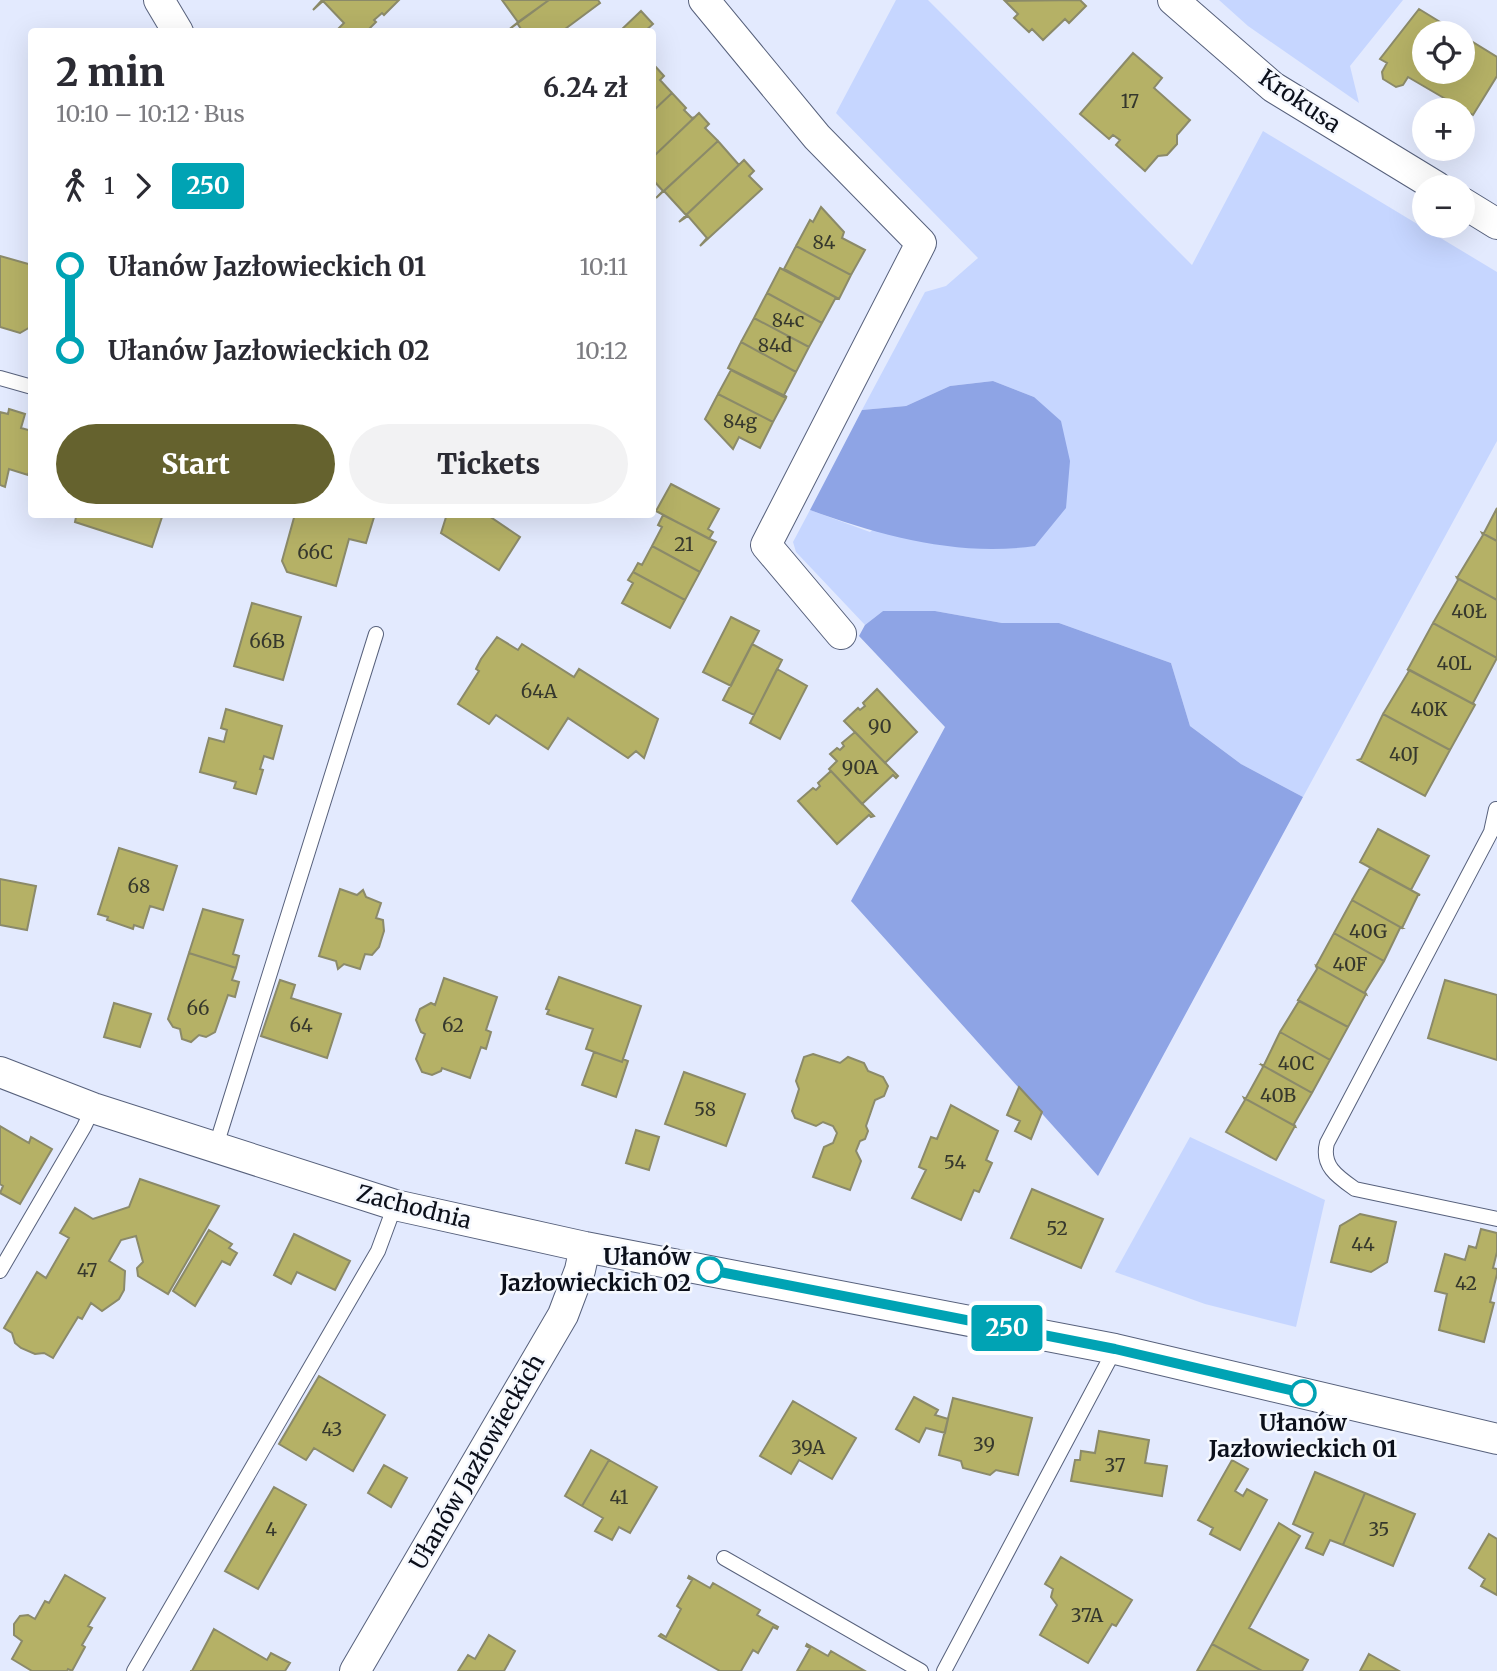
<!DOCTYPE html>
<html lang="en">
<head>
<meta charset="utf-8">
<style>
  body { margin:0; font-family:Merriweather,serif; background:#f2f2f3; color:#2b2b33; height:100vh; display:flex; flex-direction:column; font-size:26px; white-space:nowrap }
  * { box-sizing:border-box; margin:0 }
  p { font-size:23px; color:#7c7c81 }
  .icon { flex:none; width:38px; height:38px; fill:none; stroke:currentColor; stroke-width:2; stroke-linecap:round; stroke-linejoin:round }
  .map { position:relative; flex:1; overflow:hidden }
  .panel { position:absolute; left:28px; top:28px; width:628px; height:490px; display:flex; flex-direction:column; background:#fff; border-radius:7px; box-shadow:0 7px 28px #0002 }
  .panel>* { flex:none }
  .badge { padding:0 14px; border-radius:5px; font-size:24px; line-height:46px }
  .buttons { position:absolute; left:1412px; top:21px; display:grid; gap:14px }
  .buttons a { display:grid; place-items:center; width:63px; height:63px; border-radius:50%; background:#fff; box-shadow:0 7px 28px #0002; font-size:35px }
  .map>.badge { position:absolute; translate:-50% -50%; box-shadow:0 0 0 4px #fff }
  .legs { display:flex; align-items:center; gap:10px; height:77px; padding:0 28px; font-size:23px }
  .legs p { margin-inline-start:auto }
  .overview { display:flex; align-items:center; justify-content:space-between; height:119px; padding:0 28px }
  h1 { font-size:38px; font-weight:800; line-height:52px }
  .cta { display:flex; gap:14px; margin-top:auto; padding:14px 28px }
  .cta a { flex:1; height:80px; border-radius:42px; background:#65622e; color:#fff; font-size:28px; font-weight:800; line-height:80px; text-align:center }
  .cta a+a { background:#f2f2f3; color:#2b2b33 }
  ul { padding:0 28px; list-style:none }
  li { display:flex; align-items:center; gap:24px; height:84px; font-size:26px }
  li i { display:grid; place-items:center; width:10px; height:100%; margin:0 9px; background:currentColor }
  li i::after { content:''; width:18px; height:18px; margin:-9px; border:5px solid; border-radius:50%; background:#fff }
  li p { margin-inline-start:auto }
  li:first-child i { background:linear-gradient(#0000 50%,currentColor 0) }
  li:last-child i { background:linear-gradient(currentColor 50%,#0000 0) }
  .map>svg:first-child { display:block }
</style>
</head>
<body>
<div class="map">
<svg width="1497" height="1671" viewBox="0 0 1497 1671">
  <rect width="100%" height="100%" fill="#e3eafe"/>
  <path fill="#c6d6ff" d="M 896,0 L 928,0 L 1192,265 L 1263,131 L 1497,272 L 1497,441 L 1303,797 L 1241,764 L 1190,726 L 1171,663 L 1059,623 L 1002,623 L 935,611 L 883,611 L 865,625 L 796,552 L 793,542 L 810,510 L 870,532 L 1034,397 L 993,381 L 950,386 L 906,406 L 862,410 L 925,292 L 946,286 L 978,258 L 836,113 Z
    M 1219,0 L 1403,0 L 1350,66 L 1359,103 L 1248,26 Z
    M 1190,1137 L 1325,1200 L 1296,1327 L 1205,1304 L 1115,1272 Z"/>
  <path fill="#8ea4e5" d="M 993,381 L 1034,397 L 1061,421 L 1070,461 L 1066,508 L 1035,546 C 958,557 882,536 810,510 L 862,410 L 906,406 L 950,386 Z
    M 883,611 L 935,611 L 1002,623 L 1059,623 L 1171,663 L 1190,726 L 1241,764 L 1303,797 L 1098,1176 L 851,901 L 945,727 L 859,636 L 865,625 Z"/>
  <path fill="#b5b166" stroke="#8b8a69" stroke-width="2" d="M 322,0 L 399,0 L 384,15 L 382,13 L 374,20 L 376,22 L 366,32 L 343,32 L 339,28 L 344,23 L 323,1 L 313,10 Z
    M 502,0 L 549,0 L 518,22 Z
    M 549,0 L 598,0 L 600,3 L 561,32 L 523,32 L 517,23 L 507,31 Z
    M 1080,0 L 1086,6 L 1069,23 L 1065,19 L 1043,40 L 1032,29 L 1029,32 L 1014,18 L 1018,14 L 1005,1 Z
    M 1419,9 L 1458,33 L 1424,33 L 1424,72 L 1463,72 L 1463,36 L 1497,57 L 1497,76 L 1473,115 L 1408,77 L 1403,85 L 1396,87 L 1383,79 L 1382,72 L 1387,63 L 1380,59 Z
    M 641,11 L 653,24 L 644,32 L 619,32 Z
    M 1133,53 L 1162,78 L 1154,88 L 1190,120 L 1177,135 L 1177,144 L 1167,155 L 1158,156 L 1145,171 L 1116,145 L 1120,140 L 1113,135 L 1109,139 L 1080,114 Z
    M 654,65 L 664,76 L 660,80 L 672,93 L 653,111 Z
    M 672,93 L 686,108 L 684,110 L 692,118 L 695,117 L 653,157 L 653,111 Z
    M 699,113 L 709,124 L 705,128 L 718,141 L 656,198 L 663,191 L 653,180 L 653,157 Z
    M 718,141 L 739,165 L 686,215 L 664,191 Z
    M 744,160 L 754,171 L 749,176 L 762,189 L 700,246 L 707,238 L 688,216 L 679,222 Z
    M 821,207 L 844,232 L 842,238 L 865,250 L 851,275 L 796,246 L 810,220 L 813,222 Z
    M 796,246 L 851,275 L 839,299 L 784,269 Z
    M 0,256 L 32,265 L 32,326 L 20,333 L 0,327 Z
    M 780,268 L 839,299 L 835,299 L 822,323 L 767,293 Z
    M 767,293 L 822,323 L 809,347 L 754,318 Z
    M 754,318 L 809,347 L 796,372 L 741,342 Z
    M 741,342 L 796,372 L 784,395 L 787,397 L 728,368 Z
    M 731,370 L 786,398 L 773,422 L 718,394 Z
    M 718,394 L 773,422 L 760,448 L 739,437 L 733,449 L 705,419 Z
    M 9,409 L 25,414 L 21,428 L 32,431 L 32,463 L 28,475 L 9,469 L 5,487 L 0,485 L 0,412 L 8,414 Z
    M 671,484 L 719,509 L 708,529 L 713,532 L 709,539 L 656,511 Z
    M 1497,508 L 1497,541 L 1482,533 L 1484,533 Z
    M 70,514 L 163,514 L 152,547 L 75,522 L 76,517 Z
    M 295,514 L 375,514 L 366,543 L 349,539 L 336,586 L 287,572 L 282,561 Z
    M 447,514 L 486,514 L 520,537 L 499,570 L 441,533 Z
    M 663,515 L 716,542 L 700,572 L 652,546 L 662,527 L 658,525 Z
    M 1482,533 L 1497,541 L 1497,600 L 1457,578 L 1483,535 Z
    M 652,546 L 700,572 L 685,600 L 633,572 L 638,563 L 642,565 Z
    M 633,572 L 685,600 L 670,628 L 622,603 L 633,583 L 628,580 Z
    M 1457,578 L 1497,600 L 1497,658 L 1433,623 L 1458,580 Z
    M 252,603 L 301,617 L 283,680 L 234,666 Z
    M 731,617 L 759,631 L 731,686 L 703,672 Z
    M 1433,623 L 1497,658 L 1473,703 L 1475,705 L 1408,669 Z
    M 497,637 L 518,650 L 522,644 L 574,677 L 579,669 L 658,719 L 644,758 L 636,751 L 628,758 L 568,718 L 548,749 L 496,715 L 489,724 L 458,704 L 479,671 L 476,669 L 481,659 Z
    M 752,644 L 782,660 L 754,715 L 723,700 Z
    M 777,669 L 807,686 L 780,739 L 750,723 Z
    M 1407,669 L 1475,705 L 1450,750 L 1383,714 L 1409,671 Z
    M 877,689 L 917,732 L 885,763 L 844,721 L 858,708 L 860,710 L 865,706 L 863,703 Z
    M 226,709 L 282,726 L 273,759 L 264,756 L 260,769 L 263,770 L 256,794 L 234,788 L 236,782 L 200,772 L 209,738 L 224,742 L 227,730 L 221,728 Z
    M 1383,714 L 1450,750 L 1425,796 L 1358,760 L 1361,759 Z
    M 855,732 L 898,776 L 896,778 L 893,775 L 862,804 L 829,769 L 837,761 L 830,754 L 837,748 L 840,750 L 844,746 L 842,743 Z
    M 831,771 L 874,816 L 871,817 L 869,815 L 837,844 L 798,801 L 813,788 L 816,790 L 820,786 L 818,783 Z
    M 1378,829 L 1429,856 L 1411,890 L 1360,862 Z
    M 119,848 L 177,866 L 163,910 L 150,906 L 143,928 L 134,925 L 133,929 L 107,920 L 108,917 L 98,914 Z
    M 1370,868 L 1420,895 L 1418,895 L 1402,928 L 1352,900 Z
    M 0,879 L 36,886 L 27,930 L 0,925 Z
    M 340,889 L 357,895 L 363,890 L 366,897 L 381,903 L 376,918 L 383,920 L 384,931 L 379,947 L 372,955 L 365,954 L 360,969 L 344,964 L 338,969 L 336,961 L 319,956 Z
    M 1352,900 L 1402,928 L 1400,928 L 1384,961 L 1334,933 Z
    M 203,909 L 243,920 L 233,954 L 239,956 L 236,968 L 189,953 Z
    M 1334,933 L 1384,961 L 1365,992 L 1366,994 L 1316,966 Z
    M 189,953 L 236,968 L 232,980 L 239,982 L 235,997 L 228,995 L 215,1032 L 206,1037 L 199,1035 L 191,1042 L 182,1039 L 180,1029 L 173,1027 L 168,1019 Z
    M 1316,966 L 1366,994 L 1348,1027 L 1298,1000 L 1317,969 Z
    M 559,977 L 641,1006 L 622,1062 L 586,1049 L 593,1029 L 547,1014 L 549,1010 L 546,1009 Z
    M 444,978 L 497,997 L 486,1030 L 491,1032 L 486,1049 L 481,1047 L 470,1078 L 442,1068 L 441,1071 L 432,1075 L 422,1072 L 416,1059 L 425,1034 L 421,1032 L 416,1020 L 420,1009 L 431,1003 L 435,1005 Z
    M 280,980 L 295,985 L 291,998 L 341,1014 L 327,1058 L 261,1036 Z
    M 1445,980 L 1497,995 L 1497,1060 L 1428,1038 Z
    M 1297,1000 L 1348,1027 L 1330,1060 L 1280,1032 L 1299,1001 Z
    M 114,1003 L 151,1014 L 140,1047 L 104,1037 Z
    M 1280,1032 L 1330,1060 L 1312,1093 L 1262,1065 L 1264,1065 Z
    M 594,1052 L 622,1062 L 623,1059 L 628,1061 L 616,1097 L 582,1085 Z
    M 813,1054 L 840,1063 L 848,1057 L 864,1063 L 868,1071 L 883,1077 L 888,1086 L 884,1096 L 875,1100 L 866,1126 L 868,1131 L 865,1139 L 860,1141 L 856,1151 L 861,1161 L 850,1190 L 813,1177 L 824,1147 L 833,1143 L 837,1133 L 833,1126 L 823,1122 L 816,1126 L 795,1118 L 792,1111 L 799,1089 L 796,1081 L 804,1057 Z
    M 1262,1065 L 1312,1093 L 1294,1124 L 1295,1126 L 1244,1098 L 1246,1098 L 1263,1067 Z
    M 684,1072 L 745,1094 L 726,1146 L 665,1124 Z
    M 1019,1087 L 1042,1112 L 1031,1139 L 1015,1131 L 1020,1121 L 1007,1115 Z
    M 1244,1098 L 1295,1126 L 1276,1160 L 1226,1132 L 1245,1100 Z
    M 951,1105 L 998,1131 L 986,1160 L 992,1163 L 979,1192 L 974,1190 L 961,1220 L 912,1198 L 926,1170 L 919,1167 L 931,1137 L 937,1139 Z
    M 0,1126 L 29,1143 L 31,1137 L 52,1149 L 20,1204 L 0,1193 L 3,1186 L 0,1184 Z
    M 636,1130 L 659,1137 L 649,1170 L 626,1163 Z
    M 140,1179 L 219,1206 L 168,1294 L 138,1276 L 137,1268 L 143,1262 L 136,1236 L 121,1240 L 109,1261 L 125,1271 L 124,1290 L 119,1299 L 102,1311 L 91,1303 L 82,1319 L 78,1317 L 53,1358 L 44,1353 L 35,1354 L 21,1348 L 15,1343 L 12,1333 L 4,1328 L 37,1272 L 46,1278 L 69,1238 L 60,1233 L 75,1208 L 93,1219 L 129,1207 Z
    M 1032,1189 L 1103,1219 L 1081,1268 L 1011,1238 Z
    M 1360,1214 L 1396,1222 L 1387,1262 L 1371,1272 L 1331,1262 L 1340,1226 Z
    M 1481,1229 L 1497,1233 L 1497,1252 L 1493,1268 L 1497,1269 L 1497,1274 L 1490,1302 L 1494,1303 L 1484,1342 L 1439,1330 L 1447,1294 L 1435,1291 L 1445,1254 L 1465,1260 L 1469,1246 L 1476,1248 Z
    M 209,1230 L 232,1244 L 229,1248 L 237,1253 L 230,1265 L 222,1261 L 195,1306 L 173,1291 Z
    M 294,1234 L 350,1261 L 335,1290 L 297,1272 L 291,1284 L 274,1275 Z
    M 319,1376 L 385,1415 L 353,1471 L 314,1448 L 306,1460 L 279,1444 Z
    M 914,1397 L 938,1410 L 935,1415 L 948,1419 L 945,1433 L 926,1428 L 919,1442 L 896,1429 Z
    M 953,1398 L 1032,1418 L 1018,1475 L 996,1470 L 990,1475 L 963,1468 L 961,1461 L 939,1455 Z
    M 793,1401 L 856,1438 L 832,1479 L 799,1460 L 791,1474 L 760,1456 Z
    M 1099,1431 L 1149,1440 L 1145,1463 L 1167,1466 L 1162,1496 L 1071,1481 L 1075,1460 L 1080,1460 L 1081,1451 L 1095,1453 Z
    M 591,1450 L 609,1460 L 582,1506 L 565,1496 Z
    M 609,1460 L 657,1487 L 630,1533 L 619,1527 L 612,1540 L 595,1531 L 603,1518 L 582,1506 Z
    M 1232,1460 L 1248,1469 L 1235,1491 L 1243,1496 L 1247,1489 L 1267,1500 L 1240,1550 L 1210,1534 L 1213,1528 L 1198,1520 Z
    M 384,1465 L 407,1478 L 391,1507 L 368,1493 Z
    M 1315,1472 L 1365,1493 L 1343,1545 L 1330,1540 L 1323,1555 L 1306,1548 L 1313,1533 L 1293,1524 Z
    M 274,1487 L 306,1505 L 258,1589 L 225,1571 Z
    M 1365,1493 L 1415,1514 L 1393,1566 L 1343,1545 Z
    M 1279,1523 L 1300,1536 L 1249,1628 L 1308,1660 L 1302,1671 L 1262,1671 L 1212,1644 Z
    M 1489,1534 L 1497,1539 L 1497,1595 L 1481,1586 L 1485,1579 L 1469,1568 Z
    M 1061,1557 L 1132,1600 L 1116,1626 L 1112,1624 L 1088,1663 L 1040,1635 L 1057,1605 L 1051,1597 L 1053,1589 L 1045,1584 Z
    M 65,1575 L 105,1598 L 88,1626 L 92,1628 L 82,1645 L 85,1647 L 72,1671 L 68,1669 L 67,1671 L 32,1671 L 12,1659 L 22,1641 L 14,1635 L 14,1624 L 20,1616 L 28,1615 L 35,1619 L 45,1601 L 49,1603 Z
    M 689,1576 L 710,1588 L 713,1583 L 760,1610 L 757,1615 L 778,1627 L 777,1629 L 773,1627 L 758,1653 L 753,1650 L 741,1671 L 720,1671 L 659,1636 L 661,1634 L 666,1637 L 681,1609 L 677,1606 L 692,1580 L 688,1578 Z
    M 214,1629 L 267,1660 L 271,1653 L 290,1663 L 285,1671 L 190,1671 L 192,1671 Z
    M 489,1635 L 515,1651 L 504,1671 L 458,1671 L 468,1655 L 475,1659 Z
    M 807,1644 L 828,1656 L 831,1651 L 865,1671 L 797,1671 L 810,1648 L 806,1646 Z
    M 1212,1644 L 1262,1671 L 1197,1671 Z
    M 1369,1654 L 1399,1671 L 1360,1671 Z"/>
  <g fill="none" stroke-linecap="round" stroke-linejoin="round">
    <defs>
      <path id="service" d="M 0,378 L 32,387
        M 1496,809 L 1491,832 L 1327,1143 C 1321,1166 1338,1177 1355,1189 L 1497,1219
        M 215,1149 L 376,634
        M 0,1271 L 84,1127 L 93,1108
        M 724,1558 L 921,1671
        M 134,1671 L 378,1251 L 395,1205
        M 944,1671 L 1115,1349"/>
      <path id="minor" d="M 159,0 L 178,32
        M 704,0 L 817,137 L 921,243 L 766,545 L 841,634
        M 1173,0 L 1273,87 L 1437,187
        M 1463,203 L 1497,224
        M 0,1072 L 93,1108 L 395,1205 L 585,1247 L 1115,1349 L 1497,1439
        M 355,1671 L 563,1315 L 580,1270 L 585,1247"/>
    </defs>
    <use href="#service" stroke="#57617c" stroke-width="16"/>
    <use href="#minor" stroke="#57617c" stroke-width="32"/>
    <use href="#service" stroke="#fff" stroke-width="14"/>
    <use href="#minor" stroke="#fff" stroke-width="30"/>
  </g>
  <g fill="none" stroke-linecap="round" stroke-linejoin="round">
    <defs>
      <path id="line-1" d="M 710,1270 L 1115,1349 L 1303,1393"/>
    </defs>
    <use href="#line-1" stroke="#fff" stroke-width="16"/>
    <use href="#line-1" stroke="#00a3b4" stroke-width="10"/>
  </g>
  <g fill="#fff" stroke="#00a3b4" stroke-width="3.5">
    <circle cx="710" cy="1270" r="12"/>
    <circle cx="1303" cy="1393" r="12"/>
  </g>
  <g text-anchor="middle" stroke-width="5" stroke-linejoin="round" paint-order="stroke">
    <g font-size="19" fill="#36382d">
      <text x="1130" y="108">17</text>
      <text x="824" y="249">84</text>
      <text x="788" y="327">84c</text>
      <text x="775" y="352">84d</text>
      <text x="740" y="428">84g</text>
      <text x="684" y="551">21</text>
      <text x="315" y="559">66C</text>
      <text x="1469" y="618">40Ł</text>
      <text x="267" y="648">66B</text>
      <text x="1454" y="670">40L</text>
      <text x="539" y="698">64A</text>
      <text x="1429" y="716">40K</text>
      <text x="880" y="733">90</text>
      <text x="1404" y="761">40J</text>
      <text x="860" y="774">90A</text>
      <text x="139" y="893">68</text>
      <text x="1368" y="938">40G</text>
      <text x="1350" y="971">40F</text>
      <text x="198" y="1015">66</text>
      <text x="301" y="1032">64</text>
      <text x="453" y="1032">62</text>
      <text x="1296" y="1070">40C</text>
      <text x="1278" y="1102">40B</text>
      <text x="705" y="1116">58</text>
      <text x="955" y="1169">54</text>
      <text x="1057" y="1235">52</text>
      <text x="1363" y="1251">44</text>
      <text x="87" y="1277">47</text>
      <text x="1466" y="1290">42</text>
      <text x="332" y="1436">43</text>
      <text x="984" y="1451">39</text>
      <text x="808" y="1454">39A</text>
      <text x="1115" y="1472">37</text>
      <text x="619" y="1504">41</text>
      <text x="271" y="1536">4</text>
      <text x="1379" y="1536">35</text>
      <text x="1087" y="1622">37A</text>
    </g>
    <g font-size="23" fill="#0b0f1a" stroke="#f5f8fe">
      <text transform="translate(1300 101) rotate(34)" y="8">Krokusa</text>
      <text transform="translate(414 1207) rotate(14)" y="8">Zachodnia</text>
      <text transform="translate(477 1462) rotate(-60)" y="8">Ułanów Jazłowieckich</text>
    </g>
    <g font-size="23" font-weight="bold" fill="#0b0f1a" stroke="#f5f8fe" text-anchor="end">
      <text x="691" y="1265">Ułanów<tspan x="691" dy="26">Jazłowieckich 02</tspan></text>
      <text x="1303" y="1431" text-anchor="middle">Ułanów<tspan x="1303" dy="26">Jazłowieckich 01</tspan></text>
    </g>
  </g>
</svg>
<div class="buttons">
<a><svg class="icon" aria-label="locate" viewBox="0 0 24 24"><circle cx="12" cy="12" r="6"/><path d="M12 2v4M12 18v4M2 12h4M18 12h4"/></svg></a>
<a>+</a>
<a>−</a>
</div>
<b class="badge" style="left:1007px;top:1328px;background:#00a3b4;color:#fff">250</b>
<section class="panel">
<div class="overview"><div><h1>2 min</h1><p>10:10 – 10:12 · Bus</p></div><b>6.24 zł</b></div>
<div class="legs"><svg class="icon" aria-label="walk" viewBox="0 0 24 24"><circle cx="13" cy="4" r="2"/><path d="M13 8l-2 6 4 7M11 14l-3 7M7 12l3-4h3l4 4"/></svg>1<svg class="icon" aria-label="forward" viewBox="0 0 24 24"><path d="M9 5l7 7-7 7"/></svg><b class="badge" style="background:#00a3b4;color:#fff">250</b></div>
<ul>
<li><i style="color:#00a3b4"></i><b>Ułanów Jazłowieckich 01</b><p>10:11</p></li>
<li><i style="color:#00a3b4"></i><b>Ułanów Jazłowieckich 02</b><p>10:12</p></li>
</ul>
<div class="cta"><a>Start</a><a>Tickets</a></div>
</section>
</div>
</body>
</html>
